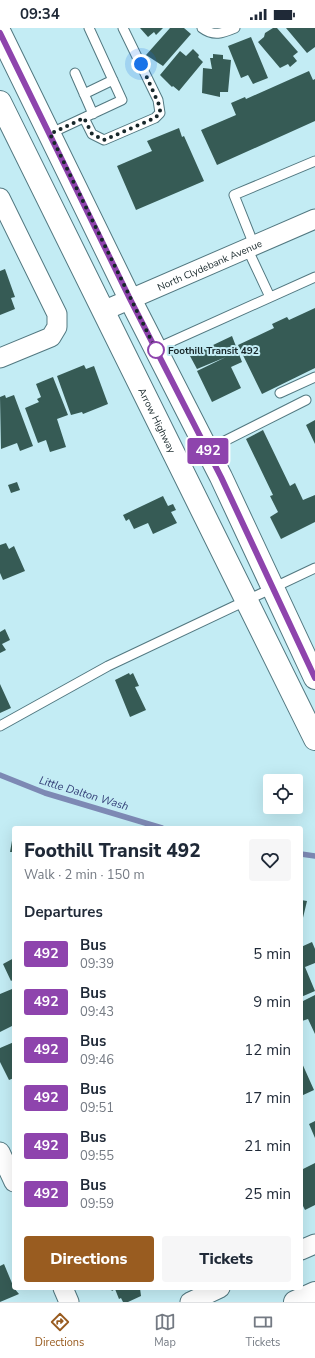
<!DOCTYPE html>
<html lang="en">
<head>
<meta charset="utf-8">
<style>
  body { margin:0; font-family:"Nunito Sans",sans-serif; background:#f6f6f7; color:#1f2937; height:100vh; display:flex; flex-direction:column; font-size:15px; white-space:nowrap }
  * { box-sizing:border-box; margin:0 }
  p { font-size:13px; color:#747a83 }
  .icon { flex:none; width:22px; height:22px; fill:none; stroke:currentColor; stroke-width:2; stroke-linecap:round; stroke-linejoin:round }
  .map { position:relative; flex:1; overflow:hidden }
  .panel { position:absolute; left:12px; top:798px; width:291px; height:464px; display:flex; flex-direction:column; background:#fff; border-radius:4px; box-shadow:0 4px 16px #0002 }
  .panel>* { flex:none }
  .badge { padding:0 8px; border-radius:3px; font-size:14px; line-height:26px }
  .tools { position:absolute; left:263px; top:746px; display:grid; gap:8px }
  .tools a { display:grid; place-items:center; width:40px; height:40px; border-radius:4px; background:#fff; box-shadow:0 4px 16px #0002; font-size:20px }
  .you { position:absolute; width:20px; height:20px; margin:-10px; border:3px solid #fff; border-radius:50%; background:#1a73e8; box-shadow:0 0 0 6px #1a73e833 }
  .map>.badge { position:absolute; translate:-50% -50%; box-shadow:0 0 0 2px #fff }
  h2 { padding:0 12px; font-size:15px; line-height:36px }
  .round { display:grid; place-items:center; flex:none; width:42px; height:42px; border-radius:4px; background:#f6f6f7 }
  .head { display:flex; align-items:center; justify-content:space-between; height:68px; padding:0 12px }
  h1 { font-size:19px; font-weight:800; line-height:30px }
  .primary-button { display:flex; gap:8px; margin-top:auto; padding:8px 12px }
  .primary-button a { flex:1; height:46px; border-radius:4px; background:#995c20; color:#fff; font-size:16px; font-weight:800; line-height:46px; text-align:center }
  .primary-button a+a { background:#f6f6f7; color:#1f2937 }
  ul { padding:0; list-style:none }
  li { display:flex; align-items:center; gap:12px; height:48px; padding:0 12px }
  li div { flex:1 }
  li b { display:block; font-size:15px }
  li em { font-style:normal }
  li .badge { min-width:44px; font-weight:700; text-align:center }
  .status { display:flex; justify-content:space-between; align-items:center; height:28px; padding:0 20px; background:#fff; direction:ltr }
  .status svg { height:11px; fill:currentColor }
  .tabs { display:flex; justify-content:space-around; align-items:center; height:56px; border-top:1px solid #e0e1e3; background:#fff; font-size:11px; color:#747a83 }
  .tabs a { display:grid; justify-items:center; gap:2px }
  .tabs .current { color:#995c20 }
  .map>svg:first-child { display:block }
</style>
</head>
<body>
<div class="status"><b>09:34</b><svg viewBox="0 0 49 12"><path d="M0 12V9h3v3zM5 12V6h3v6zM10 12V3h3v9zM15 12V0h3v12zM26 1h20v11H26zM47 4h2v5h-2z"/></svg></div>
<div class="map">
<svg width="315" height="1274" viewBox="0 0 315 1274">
  <rect width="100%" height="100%" fill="#c3ecf4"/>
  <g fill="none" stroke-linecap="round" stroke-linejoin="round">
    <path stroke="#7d89b4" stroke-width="5.5" d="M 0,747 L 45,765 L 162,800
      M 301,826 L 315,828"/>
  </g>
  <path fill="#365b55" d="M 140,0 L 163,0 L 156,7 L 154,4 L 148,9 Z
    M 170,0 L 184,0 L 191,6 L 163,38 L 146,27 Z
    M 273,0 L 277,0 L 298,24 L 293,28 L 297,33 L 290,39 L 288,36 L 280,40 L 258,14 L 264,9 L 265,5 Z
    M 286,0 L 315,0 L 315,19 L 307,25 Z
    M 251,9 L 268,50 L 253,56 L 248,47 L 241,50 L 228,18 Z
    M 193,21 L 199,27 L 198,29 L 203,34 L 179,63 L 173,58 L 172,59 L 160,47 L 180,23 L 186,28 Z
    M 213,26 L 223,27 L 223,31 L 231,32 L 228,64 L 220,64 L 220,69 L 202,65 L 203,40 L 212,41 L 210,30 L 213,30 Z
    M 309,43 L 313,52 L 315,51 L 315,93 L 217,137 L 201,102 L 236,87 L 231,75 L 245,69 L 246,71 Z
    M 179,100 L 182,109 L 184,108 L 204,153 L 136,182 L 117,138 L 152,123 L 147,113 Z
    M 5,241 L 15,269 L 11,270 L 15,281 L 0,287 L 0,243 Z
    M 315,280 L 315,340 L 262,366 L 238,317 L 274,300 L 272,296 L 287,289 L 289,292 Z
    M 232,308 L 242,334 L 231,339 L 241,360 L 212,374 L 197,343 L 226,329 L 197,341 L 190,328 Z
    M 84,337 L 86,341 L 94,338 L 108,376 L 83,386 L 82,384 L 71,387 L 57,348 Z
    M 53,349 L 68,387 L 57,391 L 66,419 L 50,424 L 46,412 L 38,415 L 25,380 L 39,374 L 37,371 L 41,369 L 36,356 Z
    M 5,367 L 6,370 L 14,367 L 33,418 L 20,423 L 17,415 L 1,421 L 0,369 Z
    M 315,392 L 315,416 L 306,397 Z
    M 263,402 L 290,458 L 295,455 L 303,472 L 315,467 L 315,494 L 281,511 L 270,489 L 278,484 L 270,468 L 273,467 L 246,411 Z
    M 17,454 L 20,462 L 11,465 L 8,457 Z
    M 163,468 L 168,478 L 173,476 L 176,482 L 171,484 L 177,495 L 153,506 L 148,495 L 134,501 L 129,491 L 126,493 L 123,487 Z
    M 6,515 L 9,521 L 14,518 L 25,543 L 3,552 L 0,545 L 0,517 Z
    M 5,601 L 10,612 L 2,616 L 6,622 L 0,625 L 0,604 Z
    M 129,645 L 130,647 L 133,645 L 139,658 L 135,659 L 146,682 L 130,689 L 115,652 Z
    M 0,656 L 11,680 L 0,685 Z
    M 13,807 L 14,807 L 14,824 L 10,824 Z
    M 301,872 L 307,873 L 302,894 L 301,894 Z
    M 312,914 L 315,921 L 315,935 L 305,939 L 315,963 L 301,969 L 301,919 Z
    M 14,930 L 14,951 L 11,953 L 3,936 Z
    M 12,961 L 14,965 L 14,997 L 0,1004 L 0,966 Z
    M 315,967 L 315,1006 L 308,991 L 302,993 L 301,991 L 301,974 Z
    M 14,1014 L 14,1050 L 9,1052 L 0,1034 L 0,1020 Z
    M 301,1033 L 314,1062 L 301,1068 Z
    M 315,1093 L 315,1110 L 309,1096 Z
    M 315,1135 L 315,1177 L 305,1182 L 301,1174 L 301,1142 Z
    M 4,1236 L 14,1260 L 19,1266 L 0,1274 L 0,1238 Z
    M 110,1260 L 140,1260 L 141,1268 L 128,1274 L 123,1274 L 121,1270 L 119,1271 L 115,1261 L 112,1263 Z"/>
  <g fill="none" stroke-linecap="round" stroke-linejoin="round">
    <defs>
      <path id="service" d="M 202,0 C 214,9 223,5 235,0
        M 75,45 L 93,86
        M 84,66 L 113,52
        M 84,90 L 92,106 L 104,112 L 155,90 L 160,85 L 158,72 L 123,0
        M 49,106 L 122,72 L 89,0
        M 254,217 L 234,167 L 315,133
        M 247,220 L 270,269
        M 155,321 L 315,249
        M 280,365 L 315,349
        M 179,436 L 306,372
        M 0,698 L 108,638 L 315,540"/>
      <g id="minor">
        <path d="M 0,170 L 57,286 L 57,299 L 51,309 L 0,330"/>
        <path id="s1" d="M 103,283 L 315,191"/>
        <path d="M 0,1124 L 14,1154"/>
        <path d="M 301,1222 L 315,1216"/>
        <path d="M 63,1260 L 69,1274"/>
        <path d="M 190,1274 L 220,1260"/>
      </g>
      <path id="tertiary" d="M 295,1274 L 315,1265"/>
      <g id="primary">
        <path d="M 0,5 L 130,271 L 221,449 L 315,650"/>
        <path id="s2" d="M 0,74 L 315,711"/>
      </g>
    </defs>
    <use href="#service" stroke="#527880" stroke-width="11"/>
    <use href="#minor" stroke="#527880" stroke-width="21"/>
    <use href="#tertiary" stroke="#527880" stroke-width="24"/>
    <use href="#primary" stroke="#527880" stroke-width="24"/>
    <use href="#service" stroke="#fff" stroke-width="9"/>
    <use href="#minor" stroke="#fff" stroke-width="19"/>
    <use href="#tertiary" stroke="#fff" stroke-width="22"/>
    <use href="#primary" stroke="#fff" stroke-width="22"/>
  </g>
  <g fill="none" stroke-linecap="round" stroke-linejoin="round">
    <defs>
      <path id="line" d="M 0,5 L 130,271 L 221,449 L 315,650"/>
    </defs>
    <use href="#line" stroke="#fff" stroke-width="9"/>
    <use href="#line" stroke="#8e44ad" stroke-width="6"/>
    <path stroke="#17272a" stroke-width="4" stroke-dasharray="0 7.2" d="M 141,36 L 160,79 L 160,85 L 155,90 L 104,112 L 92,106 L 84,90 L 50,106 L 156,322"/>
  </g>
  <circle fill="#fff" stroke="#8e44ad" stroke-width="2" cx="156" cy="322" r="8"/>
  <g text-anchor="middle" stroke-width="4" stroke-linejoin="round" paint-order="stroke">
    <g font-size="10" fill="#17272a" stroke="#c3ecf4">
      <text dy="4" stroke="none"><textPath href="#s1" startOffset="116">North Clydebank Avenue</textPath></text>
      <text dy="4" stroke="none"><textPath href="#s2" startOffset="355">Arrow Highway</textPath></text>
    </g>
    <g font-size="10" font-weight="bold" fill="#17272a" stroke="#c3ecf4" text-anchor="start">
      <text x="168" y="326">Foothill Transit 492</text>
    </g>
    <g font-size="11" font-style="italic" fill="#344078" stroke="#c3ecf4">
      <text transform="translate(84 765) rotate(17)" y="4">Little Dalton Wash</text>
    </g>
  </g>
</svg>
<div class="tools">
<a><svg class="icon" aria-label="locate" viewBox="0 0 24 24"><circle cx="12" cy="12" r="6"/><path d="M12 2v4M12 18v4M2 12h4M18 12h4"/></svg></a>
</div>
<div class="you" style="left:141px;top:36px"></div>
<b class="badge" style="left:208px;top:423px;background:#8e44ad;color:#fff">492</b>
<section class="panel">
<div class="head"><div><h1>Foothill Transit 492</h1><p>Walk · 2 min · 150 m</p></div><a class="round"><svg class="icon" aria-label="heart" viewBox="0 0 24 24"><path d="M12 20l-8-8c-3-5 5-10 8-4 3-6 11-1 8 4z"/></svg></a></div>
<h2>Departures</h2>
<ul>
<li><span class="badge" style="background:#8e44ad;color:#fff">492</span><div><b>Bus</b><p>09:39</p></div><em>5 min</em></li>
<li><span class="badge" style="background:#8e44ad;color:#fff">492</span><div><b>Bus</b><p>09:43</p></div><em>9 min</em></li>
<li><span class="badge" style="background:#8e44ad;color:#fff">492</span><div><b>Bus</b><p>09:46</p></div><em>12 min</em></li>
<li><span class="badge" style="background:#8e44ad;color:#fff">492</span><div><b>Bus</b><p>09:51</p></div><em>17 min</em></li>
<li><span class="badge" style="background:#8e44ad;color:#fff">492</span><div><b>Bus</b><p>09:55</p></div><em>21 min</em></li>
<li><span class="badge" style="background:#8e44ad;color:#fff">492</span><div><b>Bus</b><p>09:59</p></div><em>25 min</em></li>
</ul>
<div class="primary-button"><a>Directions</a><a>Tickets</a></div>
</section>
</div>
<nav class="tabs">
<a class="current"><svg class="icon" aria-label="directions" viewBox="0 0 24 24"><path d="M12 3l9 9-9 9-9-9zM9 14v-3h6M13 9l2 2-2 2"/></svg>Directions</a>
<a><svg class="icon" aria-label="map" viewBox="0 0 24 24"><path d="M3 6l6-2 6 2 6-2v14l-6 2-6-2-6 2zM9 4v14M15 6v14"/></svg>Map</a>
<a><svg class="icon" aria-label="tickets" viewBox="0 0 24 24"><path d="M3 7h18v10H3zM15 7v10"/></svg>Tickets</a>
</nav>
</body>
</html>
